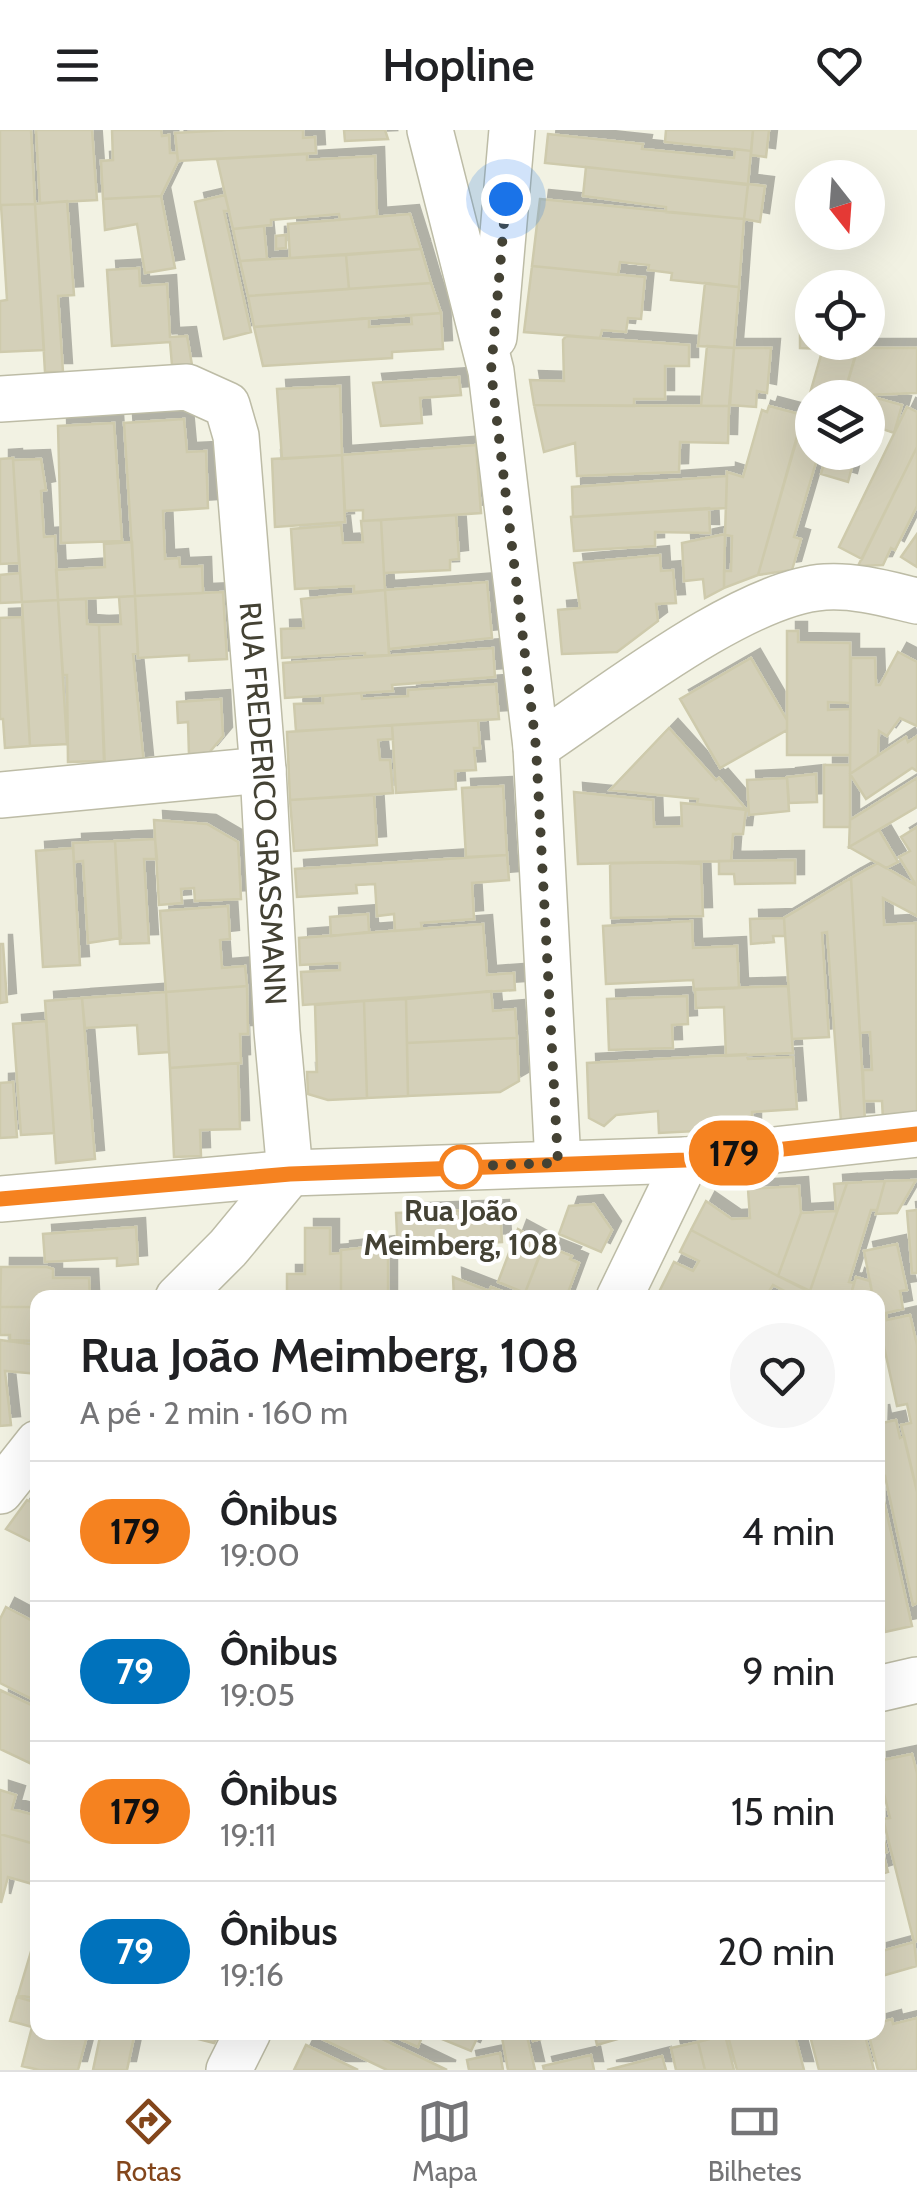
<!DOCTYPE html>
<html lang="pt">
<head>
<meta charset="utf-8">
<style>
  body { margin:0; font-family:Cabin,sans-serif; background:#f6f6f6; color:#202124; height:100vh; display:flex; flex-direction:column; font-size:38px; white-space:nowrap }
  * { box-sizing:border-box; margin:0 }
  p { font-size:32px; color:#757577 }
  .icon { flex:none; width:55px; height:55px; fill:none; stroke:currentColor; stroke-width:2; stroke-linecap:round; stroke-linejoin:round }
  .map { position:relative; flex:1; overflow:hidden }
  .side { position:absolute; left:30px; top:1160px; width:855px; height:750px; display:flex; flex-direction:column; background:#fff; border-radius:20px; box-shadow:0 10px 40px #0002 }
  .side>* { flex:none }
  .badge { padding:0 20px; border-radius:32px; font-size:35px; line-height:65px }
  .needle { width:65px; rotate:163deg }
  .fabs { position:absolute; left:795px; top:30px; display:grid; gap:20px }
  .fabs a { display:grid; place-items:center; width:90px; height:90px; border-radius:50%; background:#fff; box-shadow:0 10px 40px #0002; font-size:50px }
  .you { position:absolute; width:50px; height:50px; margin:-25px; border:8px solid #fff; border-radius:50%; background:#1a73e8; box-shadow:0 0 0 15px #1a73e833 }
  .map>.badge { position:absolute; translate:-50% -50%; box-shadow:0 0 0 5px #fff }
  .round { display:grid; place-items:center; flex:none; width:105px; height:105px; border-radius:52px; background:#f6f6f6 }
  .summary { display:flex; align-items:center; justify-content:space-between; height:170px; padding:0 50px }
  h1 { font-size:48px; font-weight:600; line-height:75px }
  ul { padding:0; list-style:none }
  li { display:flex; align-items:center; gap:30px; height:140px; padding:0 50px; border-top:2px solid #e0e0e0 }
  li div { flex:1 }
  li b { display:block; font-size:38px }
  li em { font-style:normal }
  li .badge { min-width:110px; font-weight:700; text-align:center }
  header { display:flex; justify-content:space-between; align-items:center; height:130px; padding:0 50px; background:#fff; font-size:45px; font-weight:600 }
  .tab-bar { display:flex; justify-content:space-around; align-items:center; height:140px; border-top:2px solid #e0e0e0; background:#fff; font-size:28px; color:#757577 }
  .tab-bar a { display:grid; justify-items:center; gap:5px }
  .tab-bar .current { color:#83461b }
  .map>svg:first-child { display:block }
</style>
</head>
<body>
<header><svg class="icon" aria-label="menu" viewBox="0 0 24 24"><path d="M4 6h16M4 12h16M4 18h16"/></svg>Hopline<svg class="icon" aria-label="heart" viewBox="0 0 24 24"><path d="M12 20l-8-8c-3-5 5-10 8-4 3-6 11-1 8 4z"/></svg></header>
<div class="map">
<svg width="917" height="1940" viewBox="0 0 917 1940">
  <defs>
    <filter id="shadow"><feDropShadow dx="9" dy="-9" stdDeviation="0" flood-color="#0004"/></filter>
  </defs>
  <rect width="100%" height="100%" fill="#f2f2e3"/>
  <path fill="#d4d0b9" stroke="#cecaac" stroke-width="2.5" filter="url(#shadow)" d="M 0,0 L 31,0 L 35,74 L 0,75 Z
    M 36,0 L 92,0 L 97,70 L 40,73 Z
    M 112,0 L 161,0 L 162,6 L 169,5 L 170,23 L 177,23 L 178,31 L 161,66 L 103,69 L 101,31 L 113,30 Z
    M 226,0 L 303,0 L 303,8 L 315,7 L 316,23 L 178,31 L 175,3 Z
    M 344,0 L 385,0 L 388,9 L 345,11 Z
    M 666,0 L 753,0 L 751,21 L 665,12 Z
    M 753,0 L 769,0 L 766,27 L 751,25 Z
    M 548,4 L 643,14 L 642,19 L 734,28 L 735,19 L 751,21 L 748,54 L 545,33 Z
    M 307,24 L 307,30 L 375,26 L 377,86 L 340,90 L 339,84 L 271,90 L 271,95 L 233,99 L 217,29 Z
    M 586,37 L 748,55 L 744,89 L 666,82 L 666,77 L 583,66 Z
    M 748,54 L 765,56 L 760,92 L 744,89 Z
    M 225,65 L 229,81 L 224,81 L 251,202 L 224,209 L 195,72 Z
    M 161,66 L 175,138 L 145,143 L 137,94 L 105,100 L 103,69 Z
    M 540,69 L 744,89 L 739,157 L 671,150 L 672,143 L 648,140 L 649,135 L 620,132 L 618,145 L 532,136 Z
    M 67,71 L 74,165 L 58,166 L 63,242 L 45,242 L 35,74 Z
    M 35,74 L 44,220 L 0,222 L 0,171 L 7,170 L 1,75 Z
    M 410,84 L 421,119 L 290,128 L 288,94 Z
    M 264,96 L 267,129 L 240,131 L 233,99 Z
    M 286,105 L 286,118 L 276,119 L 276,106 Z
    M 421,119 L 431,153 L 349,159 L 346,125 Z
    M 346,125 L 349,159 L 248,166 L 240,131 Z
    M 532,136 L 645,147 L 641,189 L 628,188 L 626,202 L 602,200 L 600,208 L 524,202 Z
    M 139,138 L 140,156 L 167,154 L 170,207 L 187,206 L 192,235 L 172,235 L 170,212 L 112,216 L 107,140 Z
    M 431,153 L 441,183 L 254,197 L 248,166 Z
    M 705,153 L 739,157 L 734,218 L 698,216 Z
    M 441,183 L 443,219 L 392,222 L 392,228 L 263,236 L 254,197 L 369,188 L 369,197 L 412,194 L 411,185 Z
    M 800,187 L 812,188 L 812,212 L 823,212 L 822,219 L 800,218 Z
    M 566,206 L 689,215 L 689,236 L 665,236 L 665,269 L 634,269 L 634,276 L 534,275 L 530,250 L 564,251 L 563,210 Z
    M 707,216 L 734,218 L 729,276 L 701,276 Z
    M 734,218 L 771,218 L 767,263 L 757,261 L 756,277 L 730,275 Z
    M 823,218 L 855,226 L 843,268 L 812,268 L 812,322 L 819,322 L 794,407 L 801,409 L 792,440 L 758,445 Z
    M 858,218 L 917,218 L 917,263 L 866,265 L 902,275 L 894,303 L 871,295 L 868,306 L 868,268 L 843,268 Z
    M 459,247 L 461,265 L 420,268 L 422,293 L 381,296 L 373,253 Z
    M 340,256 L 342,325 L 282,329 L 277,259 Z
    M 534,275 L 729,276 L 728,313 L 680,312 L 679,342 L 577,346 L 575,313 L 544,322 Z
    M 769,276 L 803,285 L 758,445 L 724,458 L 724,441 L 731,441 L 732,406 L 725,405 L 727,342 L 743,347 L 762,280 L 767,282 Z
    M 907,277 L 917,282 L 917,317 L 862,429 L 839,417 Z
    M 184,289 L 187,322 L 206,321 L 208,378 L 163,381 L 165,429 L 179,428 L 180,437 L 202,436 L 203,463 L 135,466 L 124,293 Z
    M 114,293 L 122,411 L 61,413 L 58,296 Z
    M 476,315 L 481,383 L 363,391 L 363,380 L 345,381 L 342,325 Z
    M 917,317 L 917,376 L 895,420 L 891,418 L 883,435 L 858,436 Z
    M 827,322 L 856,322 L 848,352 L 821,344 Z
    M 342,325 L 345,392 L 275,397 L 272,329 Z
    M 13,328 L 19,433 L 0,434 L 0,329 Z
    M 41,329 L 46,360 L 41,361 L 44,407 L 55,406 L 58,470 L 22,472 L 13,330 Z
    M 727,346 L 726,378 L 573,387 L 572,357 Z
    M 709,378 L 710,403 L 655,402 L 655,416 L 574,421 L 571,387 Z
    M 456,385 L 459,429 L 450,430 L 450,440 L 384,443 L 381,390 Z
    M 381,390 L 385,460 L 354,462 L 354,456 L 295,459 L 291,399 L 341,395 L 343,413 L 363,412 L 361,391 Z
    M 725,404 L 724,458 L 705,468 L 703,449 L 684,451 L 682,413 Z
    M 917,404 L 917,437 L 901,427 Z
    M 132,412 L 135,466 L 58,470 L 56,440 L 105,437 L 104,414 Z
    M 660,425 L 661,441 L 673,440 L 676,473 L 656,474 L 658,491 L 617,522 L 562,524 L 558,480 L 580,478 L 574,433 Z
    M 20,443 L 22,472 L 0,473 L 0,445 Z
    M 487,452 L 492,508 L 389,519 L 385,460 Z
    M 385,460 L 389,525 L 365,526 L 365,523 L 282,528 L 281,499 L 304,498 L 301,469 Z
    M 223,462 L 227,529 L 189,531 L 189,525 L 138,528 L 135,466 Z
    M 135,466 L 138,523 L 133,524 L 144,634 L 105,639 L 99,495 L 121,494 L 119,467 Z
    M 86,469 L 87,494 L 99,495 L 104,631 L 68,632 L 67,545 L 63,545 L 58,470 Z
    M 58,470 L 67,614 L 30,616 L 22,472 Z
    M 22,487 L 30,616 L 5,618 L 3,589 L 0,589 L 0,488 Z
    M 787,501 L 798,501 L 798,512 L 850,513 L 850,573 L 828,572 L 828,580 L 850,579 L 850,625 L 787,625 Z
    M 493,518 L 495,547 L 392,555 L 393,561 L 285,568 L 283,533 Z
    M 898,522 L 917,532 L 917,596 L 900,588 L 887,606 L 879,601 L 878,625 L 850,644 L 851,528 L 875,528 L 876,555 L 880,555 Z
    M 751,528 L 787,590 L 787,600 L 720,638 L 680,569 Z
    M 496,554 L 499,589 L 296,601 L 294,574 L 323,573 L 323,566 L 361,563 L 362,569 L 408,566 L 408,560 Z
    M 221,569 L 223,606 L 208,624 L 189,625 L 188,592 L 178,593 L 177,572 Z
    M 478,590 L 480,618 L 474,618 L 476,640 L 455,641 L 456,659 L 396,663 L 392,595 Z
    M 392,595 L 393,609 L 378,610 L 380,630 L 390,630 L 393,663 L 290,670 L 287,602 Z
    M 669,598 L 716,650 L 719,648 L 747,680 L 697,674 L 698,669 L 610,660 Z
    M 917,606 L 917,641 L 912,638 L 866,669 L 850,644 L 906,607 L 908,612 Z
    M 824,635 L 850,635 L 850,697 L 824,697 Z
    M 816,644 L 817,672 L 789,673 L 787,647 Z
    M 787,648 L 789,681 L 749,685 L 747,650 Z
    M 917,648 L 917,677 L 849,717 L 850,690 Z
    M 503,656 L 507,725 L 466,727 L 462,658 Z
    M 574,662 L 653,670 L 654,697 L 682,696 L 681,673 L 746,679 L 743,704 L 733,704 L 731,731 L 578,734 Z
    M 374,665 L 377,715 L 294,721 L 290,670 Z
    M 154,690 L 207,694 L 238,712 L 241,769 L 195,771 L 194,758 L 181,759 L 182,773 L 159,775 Z
    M 917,697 L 917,755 L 916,755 L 899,727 L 910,721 L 901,707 Z
    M 879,700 L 898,732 L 886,738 L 849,717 Z
    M 155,709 L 157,729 L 144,729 L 149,813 L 120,814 L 115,711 Z
    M 115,711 L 121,808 L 88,813 L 83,731 L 74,732 L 73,713 Z
    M 73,718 L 80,835 L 43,837 L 36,721 Z
    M 507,725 L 509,750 L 472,753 L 474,789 L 421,793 L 422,799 L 395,801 L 394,784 L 377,786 L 375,754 L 356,755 L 357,763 L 297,767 L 295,739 Z
    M 795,730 L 795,753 L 735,754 L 734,744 L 719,744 L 719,731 Z
    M 662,732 L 701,734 L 703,786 L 611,788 L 610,733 Z
    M 878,733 L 917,756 L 917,786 L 883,768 L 884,795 L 916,793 L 917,988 L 883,990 L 882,971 L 864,971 L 863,940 L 872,940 L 870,902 L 860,903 L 851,748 Z
    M 851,748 L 865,991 L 841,992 L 827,802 L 822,803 L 829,907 L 792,909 L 784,788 Z
    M 228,776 L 230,809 L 220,810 L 222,838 L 245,836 L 247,856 L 166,862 L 160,781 Z
    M 368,784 L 369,802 L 331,806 L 330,787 Z
    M 784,788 L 785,806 L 773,806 L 774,812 L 751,814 L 750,789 Z
    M 692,791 L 693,818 L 737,816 L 739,858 L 694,860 L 693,850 L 606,854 L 603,796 Z
    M 483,794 L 487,845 L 514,843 L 515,860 L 303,875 L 301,842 L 340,840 L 340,833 L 300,835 L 299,808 Z
    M 0,814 L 3,814 L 7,872 L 0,873 Z
    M 247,856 L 248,904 L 240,904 L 241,933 L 170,938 L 166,862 Z
    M 788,856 L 793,923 L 726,926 L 724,877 L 696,878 L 695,859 Z
    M 491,861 L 493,881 L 515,879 L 517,908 L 407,913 L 406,869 Z
    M 166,862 L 169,922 L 139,924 L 137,895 L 85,898 L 82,868 Z
    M 687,866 L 688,894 L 672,895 L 673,918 L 609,920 L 607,869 Z
    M 82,868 L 95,1029 L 56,1033 L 45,871 Z
    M 406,869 L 408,966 L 367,968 L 364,871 Z
    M 364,871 L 367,968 L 328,970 L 308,964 L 307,942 L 317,942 L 315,875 Z
    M 46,891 L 54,1003 L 21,1005 L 13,894 Z
    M 517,908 L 519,951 L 500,962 L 408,966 L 407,913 Z
    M 746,924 L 748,929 L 793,927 L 797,979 L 752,982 L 752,998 L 659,1003 L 658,981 L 616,985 L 604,996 L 589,988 L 587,933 Z
    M 238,933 L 240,999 L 200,1000 L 201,1026 L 174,1027 L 170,938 Z
    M 13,952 L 17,1007 L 0,1008 L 0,953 Z
    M 916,1050 L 897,1083 L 876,1084 L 885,1051 Z
    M 885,1051 L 877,1080 L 871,1080 L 849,1152 L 854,1153 L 850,1168 L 821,1168 L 810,1161 L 847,1053 Z
    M 847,1053 L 810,1161 L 778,1146 L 801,1083 L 836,1081 L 834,1054 Z
    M 799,1056 L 801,1083 L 778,1146 L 691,1100 L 706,1071 L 732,1089 L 750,1088 L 748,1059 Z
    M 594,1074 L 612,1100 L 601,1122 L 559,1104 L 569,1076 Z
    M 500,1079 L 502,1112 L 421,1116 L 422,1125 L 398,1125 L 396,1083 Z
    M 917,1080 L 917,1143 L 912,1143 L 907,1081 Z
    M 136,1097 L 138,1134 L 117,1136 L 117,1128 L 45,1132 L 43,1104 Z
    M 305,1098 L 330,1098 L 330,1124 L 341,1123 L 341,1168 L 287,1168 L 287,1144 L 305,1144 Z
    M 518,1099 L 544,1113 L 525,1163 L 498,1152 Z
    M 691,1100 L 778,1146 L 821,1168 L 791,1168 L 792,1165 L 773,1155 L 768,1163 L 777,1168 L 670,1168 L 659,1162 L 674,1132 L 693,1141 L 699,1131 L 680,1122 Z
    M 897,1114 L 907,1160 L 900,1161 L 903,1179 L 878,1185 L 878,1168 L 873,1168 L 864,1121 Z
    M 388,1115 L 388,1168 L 341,1168 L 341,1120 Z
    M 544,1115 L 572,1126 L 570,1129 L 579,1133 L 566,1168 L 523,1168 Z
    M 1,1137 L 47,1137 L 53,1139 L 53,1148 L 89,1148 L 90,1168 L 38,1168 L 38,1177 L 0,1177 Z
    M 453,1147 L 489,1161 L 486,1168 L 454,1168 Z
    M 856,1147 L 870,1151 L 873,1168 L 850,1168 Z
    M 491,1157 L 521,1168 L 486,1168 Z
    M 0,1177 L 38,1177 L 38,1215 L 35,1211 L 10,1210 L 10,1205 L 0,1205 Z
    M 886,1183 L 887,1190 L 910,1185 L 917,1215 L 917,1362 L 901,1295 L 911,1293 L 907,1274 L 897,1276 L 878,1189 L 878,1185 Z
    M 0,1210 L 38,1215 L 38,1244 L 5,1241 L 11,1295 L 0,1296 Z
    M 880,1283 L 882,1293 L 896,1290 L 900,1308 L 904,1306 L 917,1361 L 917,1473 L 913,1475 L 885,1346 L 878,1348 L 878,1344 Z
    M 878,1344 L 912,1496 L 885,1502 L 878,1465 Z
    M 27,1370 L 38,1376 L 38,1415 L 6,1399 Z
    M 6,1477 L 38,1494 L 38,1572 L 0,1553 L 0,1489 Z
    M 0,1560 L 38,1578 L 38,1637 L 0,1619 Z
    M 912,1624 L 917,1643 L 917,1811 L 914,1812 L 883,1689 L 890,1688 L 878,1640 L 878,1631 Z
    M 0,1660 L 16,1665 L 12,1679 L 38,1686 L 38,1715 L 0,1704 Z
    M 878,1687 L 887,1722 L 883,1723 L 888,1742 L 878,1745 Z
    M 0,1704 L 38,1715 L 36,1755 L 8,1747 L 1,1773 Z
    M 38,1798 L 38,1869 L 18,1865 Z
    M 914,1812 L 917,1836 L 878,1847 L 878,1822 Z
    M 17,1867 L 38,1873 L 38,1902 L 88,1902 L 78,1940 L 39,1940 L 22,1936 L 32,1897 L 10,1891 Z
    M 917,1888 L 917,1940 L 878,1940 L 868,1902 L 878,1902 L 878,1893 L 892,1889 L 893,1894 Z
    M 101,1902 L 135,1902 L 127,1940 L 93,1940 Z
    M 171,1902 L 220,1902 L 214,1913 Z
    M 325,1902 L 368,1902 L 447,1940 L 387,1940 L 322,1909 Z
    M 384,1902 L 424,1902 L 418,1917 Z
    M 425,1902 L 480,1902 L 471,1921 Z
    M 501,1902 L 526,1902 L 535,1940 L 508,1940 Z
    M 531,1902 L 570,1902 L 533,1911 Z
    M 594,1902 L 642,1902 L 597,1915 Z
    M 727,1902 L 794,1902 L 804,1940 L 737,1940 Z
    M 809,1902 L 864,1902 L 874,1940 L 819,1940 Z
    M 725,1905 L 734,1940 L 705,1940 L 698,1912 Z
    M 698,1912 L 705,1940 L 676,1940 L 671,1918 Z
    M 306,1915 L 358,1940 L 294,1940 Z
    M 500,1923 L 503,1940 L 469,1940 L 467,1930 Z
    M 591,1925 L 594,1940 L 544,1940 L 543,1936 Z
    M 662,1926 L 666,1940 L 607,1940 Z"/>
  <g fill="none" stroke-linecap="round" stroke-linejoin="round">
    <defs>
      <g id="street">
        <path d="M 430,0 L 491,241 L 536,617 L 558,1033"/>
        <path d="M 494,207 L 512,0"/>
        <path id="s1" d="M 0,269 L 187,257 L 227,275 L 236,306 L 263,640 L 277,901 L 290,1043 L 228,1118 L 178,1168"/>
        <path d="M 536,617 C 607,570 743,462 825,457 C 856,455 887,464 917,471"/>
        <path d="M 0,665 L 263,640"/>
        <path d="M 0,1069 L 290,1043 L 686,1030 L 917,1004"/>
        <path d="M 619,1168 L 686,1030"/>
        <path d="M 0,1361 L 38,1313"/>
        <path d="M 878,1559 L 917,1550"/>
        <path d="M 229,1940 L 248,1902"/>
      </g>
    </defs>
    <use href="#street" stroke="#bdbca6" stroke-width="48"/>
    <use href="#street" stroke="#fff" stroke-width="45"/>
  </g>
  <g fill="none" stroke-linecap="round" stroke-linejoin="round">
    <defs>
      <path id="line" d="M 0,1069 L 290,1044 L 686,1030 L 917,1004"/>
    </defs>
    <use href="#line" stroke="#fff" stroke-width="22"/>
    <use href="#line" stroke="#f58220" stroke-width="15"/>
    <path stroke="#444234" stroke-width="10" stroke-dasharray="0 18" d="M 461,1037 L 450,1037 L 558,1033 L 536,617 L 491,241 L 506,69"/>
  </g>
  <circle fill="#fff" stroke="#f58220" stroke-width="5" cx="461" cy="1037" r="20"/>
  <g text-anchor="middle" stroke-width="8" stroke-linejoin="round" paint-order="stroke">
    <g font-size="30" fill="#444234" stroke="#fff">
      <text dy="10" stroke="none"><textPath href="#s1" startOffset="632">RUA FREDERICO GRASSMANN</textPath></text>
    </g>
    <g font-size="30" font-weight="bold" fill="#444234" stroke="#fff">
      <text x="461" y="1091">Rua João<tspan x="461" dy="34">Meimberg, 108</tspan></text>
    </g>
  </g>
</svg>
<div class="fabs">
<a><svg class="needle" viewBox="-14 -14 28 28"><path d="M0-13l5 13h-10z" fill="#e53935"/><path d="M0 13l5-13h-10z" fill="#757577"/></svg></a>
<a><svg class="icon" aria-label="locate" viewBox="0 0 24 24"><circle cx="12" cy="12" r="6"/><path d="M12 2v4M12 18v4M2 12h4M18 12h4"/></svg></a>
<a><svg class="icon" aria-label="layers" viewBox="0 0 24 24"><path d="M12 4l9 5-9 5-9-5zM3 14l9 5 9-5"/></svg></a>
</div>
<div class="you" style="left:506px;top:69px"></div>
<b class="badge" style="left:734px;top:1023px;background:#f58220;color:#111">179</b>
<section class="side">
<div class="summary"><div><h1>Rua João Meimberg, 108</h1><p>A pé · 2 min · 160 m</p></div><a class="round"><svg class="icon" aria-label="heart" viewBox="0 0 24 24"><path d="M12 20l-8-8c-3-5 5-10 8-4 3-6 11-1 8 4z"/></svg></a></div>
<ul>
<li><span class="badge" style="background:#f58220;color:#111">179</span><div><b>Ônibus</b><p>19:00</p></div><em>4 min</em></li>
<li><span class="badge" style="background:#0072bc;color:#fff">79</span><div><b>Ônibus</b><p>19:05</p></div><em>9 min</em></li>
<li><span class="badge" style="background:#f58220;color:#111">179</span><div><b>Ônibus</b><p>19:11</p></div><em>15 min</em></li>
<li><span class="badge" style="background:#0072bc;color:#fff">79</span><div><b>Ônibus</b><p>19:16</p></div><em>20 min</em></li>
</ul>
</section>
</div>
<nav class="tab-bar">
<a class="current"><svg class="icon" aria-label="directions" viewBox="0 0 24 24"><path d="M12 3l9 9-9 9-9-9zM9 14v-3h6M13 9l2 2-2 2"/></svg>Rotas</a>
<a><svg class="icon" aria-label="map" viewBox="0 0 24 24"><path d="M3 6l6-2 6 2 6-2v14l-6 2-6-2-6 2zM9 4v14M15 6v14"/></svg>Mapa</a>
<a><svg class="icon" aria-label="tickets" viewBox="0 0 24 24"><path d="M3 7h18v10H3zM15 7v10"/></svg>Bilhetes</a>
</nav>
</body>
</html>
